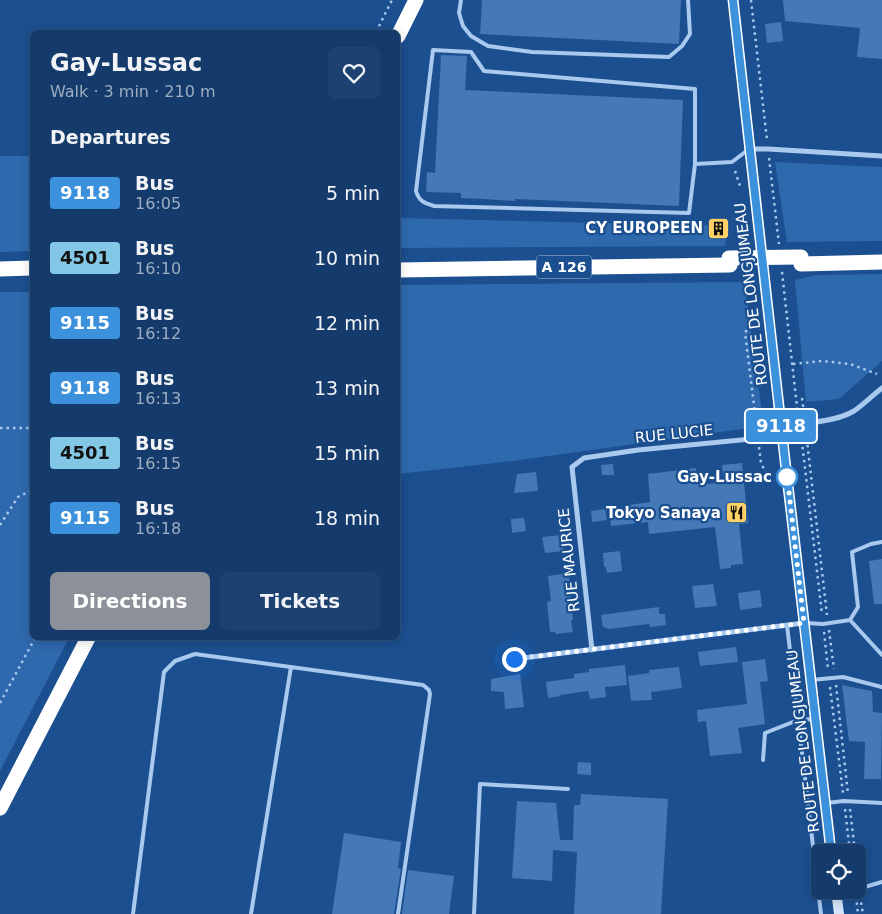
<!DOCTYPE html>
<html lang="en">
<head>
<meta charset="utf-8">
<style>
  body { margin:0; font-family:"DejaVu Sans",sans-serif; background:#1d4271; color:#f1f3f6; height:100vh; display:flex; flex-direction:column; font-size:19px; white-space:nowrap }
  * { box-sizing:border-box; margin:0 }
  p { font-size:16px; color:#9dadc1 }
  .icon { flex:none; width:28px; height:28px; fill:none; stroke:currentColor; stroke-width:2; stroke-linecap:round; stroke-linejoin:round }
  .map { position:relative; flex:1; overflow:hidden }
  .side { position:absolute; left:30px; top:30px; width:370px; height:610px; display:flex; flex-direction:column; background:#143b6b; border-radius:8px; box-shadow:0 2px 12px #0003,0 0 0 1px #33557e }
  .side>* { flex:none }
  .badge { padding:0 10px; border-radius:4px; font-size:18px; line-height:32px }
  .fabs { position:absolute; left:811px; top:844px; display:grid; gap:10px }
  .fabs a { display:grid; place-items:center; width:55px; height:55px; border-radius:8px; background:#143b6b; box-shadow:0 2px 12px #0003,0 0 0 1px #33557e; font-size:25px }
  .you { position:absolute; width:25px; height:25px; margin:-12px; border:4px solid #fff; border-radius:50%; background:#1a73e8; box-shadow:0 0 0 8px #1a73e833 }
  .map>.badge { position:absolute; translate:-50% -50%; box-shadow:0 0 0 2px #fff }
  h2 { padding:0 20px; font-size:19px; line-height:45px }
  .round { display:grid; place-items:center; flex:none; width:52px; height:52px; border-radius:8px; background:#1d4271 }
  .summary { display:flex; align-items:center; justify-content:space-between; height:85px; padding:0 20px }
  h1 { font-size:24px; font-weight:600; line-height:38px }
  .action { display:flex; gap:10px; margin-top:auto; padding:10px 20px }
  .action a { flex:1; height:58px; border-radius:8px; background:#8c9099; color:#fff; font-size:20px; font-weight:600; line-height:58px; text-align:center }
  .action a+a { background:#1d4271; color:#f1f3f6 }
  ul { padding:0; list-style:none }
  li { display:flex; align-items:center; gap:15px; height:65px; padding:0 20px }
  li div { flex:1 }
  li b { display:block; font-size:19px }
  li em { font-style:normal }
  li .badge { min-width:55px; font-weight:700; text-align:center }
  .map>svg:first-child { display:block }
</style>
</head>
<body>
<div class="map">
<svg width="882" height="914" viewBox="0 0 882 914">
  <rect width="100%" height="100%" fill="#1b4f8f"/>
  <path fill="#2e69ad" d="M 0,156 L 32,156 L 32,251 L 0,252 Z
    M 775,162 L 882,167 L 882,241 L 787,242 Z
    M 398,218 L 728,226 L 725,246 L 398,248 Z
    M 882,274 L 882,361 L 839,399 L 806,402 L 795,280 L 816,275 Z
    M 744,282 L 764,426 L 520,460 L 398,474 L 398,285 Z
    M 0,292 L 32,292 L 32,638 L 69,638 L 0,771 Z"/>
  <path fill="#4478b7" d="M 482,0 L 681,0 L 679,44 L 480,34 Z
    M 783,0 L 882,0 L 882,59 L 857,57 L 860,28 L 785,21 Z
    M 781,22 L 783,41 L 767,43 L 765,24 Z
    M 441,55 L 467,56 L 465,90 L 683,100 L 679,206 L 515,199 L 515,201 L 483,199 L 461,198 L 461,193 L 426,192 L 427,172 L 435,173 Z
    M 742,463 L 748,523 L 739,524 L 743,564 L 731,565 L 731,568 L 720,569 L 715,527 L 649,534 L 648,522 L 611,526 L 609,512 L 630,510 L 629,505 L 650,502 L 648,474 L 696,468 L 699,485 L 724,482 L 722,465 Z
    M 613,464 L 614,475 L 602,475 L 601,465 Z
    M 536,472 L 538,491 L 514,493 L 517,474 Z
    M 605,509 L 607,520 L 592,522 L 591,511 Z
    M 524,518 L 526,531 L 512,533 L 511,519 Z
    M 562,535 L 564,551 L 545,553 L 542,537 Z
    M 620,551 L 622,571 L 607,573 L 606,567 L 604,567 L 603,553 Z
    M 882,559 L 882,604 L 874,604 L 869,561 Z
    M 568,573 L 571,591 L 570,591 L 573,620 L 571,620 L 573,632 L 556,634 L 555,632 L 550,632 L 547,602 L 551,601 L 548,576 Z
    M 713,584 L 717,606 L 695,608 L 692,586 Z
    M 760,590 L 762,607 L 740,610 L 738,593 Z
    M 659,607 L 659,614 L 665,614 L 666,625 L 650,627 L 649,624 L 609,629 L 603,627 L 601,615 Z
    M 736,647 L 738,662 L 700,666 L 698,652 Z
    M 765,659 L 768,681 L 760,682 L 765,724 L 738,728 L 742,753 L 710,756 L 706,721 L 698,722 L 697,710 L 747,704 L 742,662 Z
    M 625,665 L 627,685 L 605,687 L 606,697 L 590,699 L 588,691 L 560,695 L 561,696 L 548,698 L 546,682 L 574,678 L 574,674 L 589,672 L 589,669 Z
    M 679,667 L 682,688 L 651,692 L 652,700 L 631,701 L 628,676 L 649,673 L 649,670 Z
    M 520,674 L 524,707 L 505,709 L 504,692 L 491,691 L 491,679 Z
    M 842,685 L 872,691 L 873,712 L 882,713 L 881,779 L 864,779 L 865,742 L 849,741 Z
    M 578,762 L 591,763 L 591,775 L 577,774 Z
    M 581,794 L 668,799 L 661,914 L 574,914 L 577,852 L 553,850 L 552,881 L 512,878 L 517,801 L 556,803 L 560,840 L 573,840 L 574,805 L 580,805 Z
    M 344,833 L 401,842 L 398,868 L 401,869 L 394,914 L 332,914 Z
    M 408,870 L 454,876 L 449,914 L 402,914 Z"/>
  <g fill="none" stroke-linecap="round" stroke-linejoin="round">
    <path stroke="#a9c9ee" stroke-width="2.5" stroke-dasharray="2.5 4" stroke-linecap="butt" d="M 751,0 L 767,140
      M 376,32 L 392,0
      M 769,158 L 779,244
      M 735,171 L 741,189
      M 782,272 L 798,416
      M 756,313 L 745,333 L 757,429
      M 793,364 L 822,361 L 850,364 L 877,374
      M 802,398 L 804,414
      M 0,428 L 32,428
      M 806,432 L 827,615
      M 801,434 L 822,614
      M 759,447 L 761,463 L 770,481
      M 0,525 L 18,497 L 32,490
      M 829,630 L 834,669
      M 824,632 L 828,669
      M 836,685 L 848,794
      M 830,687 L 843,793
      M 0,703 L 35,638
      M 845,809 L 850,852
      M 850,809 L 855,852
      M 858,872 L 859,881
      M 856,896 L 858,914
      M 860,896 L 863,914"/>
    <path stroke="#a9c9ee" stroke-width="4" d="M 461,0 L 459,13 L 463,26 L 471,36 L 488,46 L 532,52 L 669,57 L 682,46 L 690,34 L 688,0
      M 695,164 L 689,213 L 434,206 C 424,203 419,201 416,191 L 433,50 L 471,52 L 484,71 L 695,89 L 695,164 L 732,162 L 749,149
      M 850,620 L 858,607 L 852,552 L 871,544 L 882,542
      M 850,620 L 882,655
      M 805,623 L 823,624 L 850,620
      M 787,625 L 821,914
      M 811,680 L 843,677 L 882,687
      M 763,760 L 765,733 L 798,720 L 814,719
      M 826,803 L 844,801 L 882,803
      M 858,889 L 882,882
      M 836,892 L 853,890
      M 133,914 L 164,672 L 175,661 L 195,654 L 423,685 L 429,690 L 430,694 L 398,914
      M 251,914 L 291,667
      M 474,914 L 480,784 L 568,789"/>
    <path stroke="#a9c9ee" stroke-width="5" d="M 750,149 L 768,149 L 882,156
      M 781,425 C 802,424 836,422 854,411 C 864,404 873,395 882,388
      M 592,650 L 572,467 L 584,458 L 638,450 L 782,436
      M 515,659 L 804,623"/>
    <path stroke="#d6e6fa" stroke-width="10" d="M 733,0 L 785,460 L 831,852
      M 836,890 L 839,914"/>
    <path stroke="#fff" stroke-width="15" d="M 398,36 L 416,0
      M 801,264 L 882,262
      M 0,269 L 32,268
      M 398,270 L 730,265
      M 0,808 L 88,638"/>
    <path stroke="#fff" stroke-width="15" d="M 729,258 L 801,257"/>
  </g>
  <g fill="none" stroke-linecap="round" stroke-linejoin="round">
    <defs>
      <path id="line" d="M 733,0 L 785,460 L 831,852"/>
    </defs>
    <use href="#line" stroke="#fff" stroke-width="11"/>
    <use href="#line" stroke="#3c91dc" stroke-width="8"/>
    <path stroke="#fff" stroke-width="5" stroke-dasharray="0 9" d="M 514,659 L 804,623 L 787,475 L 787,477"/>
  </g>
  <defs>
    <symbol id="building-square" viewBox="-11 -11 22 22"><rect x="-9" y="-9" width="18" height="18" rx="4" fill="#ffd166" stroke="#1b4f8f"/><path d="M-4-6H4V6H1V3H-1V6H-4ZM-2.5-4.3h1.7v1.8h-1.7ZM.8-4.3h1.7v1.8H.8ZM-2.5-1h1.7V.8h-1.7ZM.8-1h1.7V.8H.8Z" fill="#111"/></symbol>
    <symbol id="restaurant-square" viewBox="-11 -11 22 22"><rect x="-9" y="-9" width="18" height="18" rx="4" fill="#ffd166" stroke="#1b4f8f"/><path d="M-5-6h1v4h1v-4h1v4h1v-4h1v5L-1.5 .5V6h-2V.5L-5-1ZM5-6V6H3V1.5H1.5Q1.5-4 5-6Z" fill="#111"/></symbol>
  </defs>
  <g fill-rule="evenodd">
    <use href="#building-square" x="706" y="216" width="25" height="25"/>
    <use href="#restaurant-square" x="724" y="500" width="25" height="25"/>
  </g>
  <circle fill="#fff" stroke="#3c91dc" stroke-width="2.5" cx="787" cy="477" r="10"/>
  <g text-anchor="middle" stroke-width="4.5" stroke-linejoin="round" paint-order="stroke">
    <rect fill="#1b4f8f" stroke="#bbcadd" stroke-width="1" x="536.5" y="255.5" width="55" height="23" rx="4"/>
    <g font-size="14" font-weight="bold" fill="#fff">
      <text x="564" y="272">A 126</text>
    </g>
    <g font-size="15" font-weight="bold" fill="#fff" stroke="#1b4f8f" text-anchor="end">
      <text x="703" y="233">CY EUROPEEN</text>
      <text x="721" y="518">Tokyo Sanaya</text>
    </g>
    <g font-size="15" fill="#fff" stroke="#1b4f8f">
      <text transform="translate(751 294) rotate(-97)" y="5">ROUTE DE LONGJUMEAU</text>
      <text transform="translate(674 434) rotate(-6)" y="5">RUE LUCIE</text>
      <text transform="translate(569 560) rotate(-96)" y="5">RUE MAURICE</text>
      <text transform="translate(803 741) rotate(-97)" y="5">ROUTE DE LONGJUMEAU</text>
    </g>
    <g font-size="15" font-weight="bold" fill="#fff" stroke="#1b4f8f" text-anchor="end">
      <text x="772" y="482">Gay-Lussac</text>
    </g>
  </g>
</svg>
<div class="fabs">
<a><svg class="icon" aria-label="locate" viewBox="0 0 24 24"><circle cx="12" cy="12" r="6"/><path d="M12 2v4M12 18v4M2 12h4M18 12h4"/></svg></a>
</div>
<div class="you" style="left:514px;top:659px"></div>
<b class="badge" style="left:781px;top:426px;background:#3c91dc;color:#fff">9118</b>
<section class="side">
<div class="summary"><div><h1>Gay-Lussac</h1><p>Walk · 3 min · 210 m</p></div><a class="round"><svg class="icon" aria-label="heart" viewBox="0 0 24 24"><path d="M12 20l-8-8c-3-5 5-10 8-4 3-6 11-1 8 4z"/></svg></a></div>
<h2>Departures</h2>
<ul>
<li><span class="badge" style="background:#3c91dc;color:#fff">9118</span><div><b>Bus</b><p>16:05</p></div><em>5 min</em></li>
<li><span class="badge" style="background:#82c8e6;color:#111">4501</span><div><b>Bus</b><p>16:10</p></div><em>10 min</em></li>
<li><span class="badge" style="background:#3c91dc;color:#fff">9115</span><div><b>Bus</b><p>16:12</p></div><em>12 min</em></li>
<li><span class="badge" style="background:#3c91dc;color:#fff">9118</span><div><b>Bus</b><p>16:13</p></div><em>13 min</em></li>
<li><span class="badge" style="background:#82c8e6;color:#111">4501</span><div><b>Bus</b><p>16:15</p></div><em>15 min</em></li>
<li><span class="badge" style="background:#3c91dc;color:#fff">9115</span><div><b>Bus</b><p>16:18</p></div><em>18 min</em></li>
</ul>
<div class="action"><a>Directions</a><a>Tickets</a></div>
</section>
</div>
</body>
</html>
